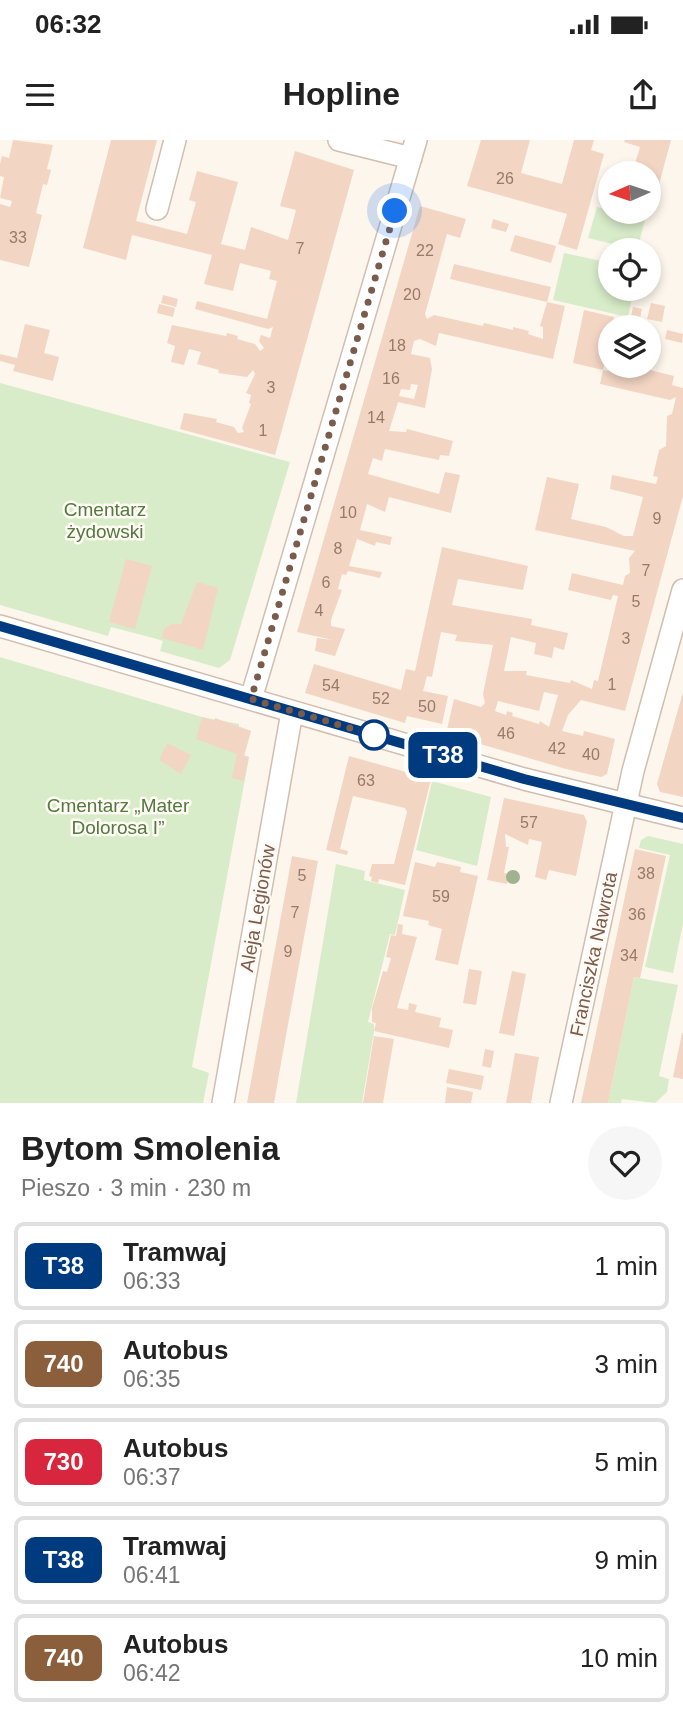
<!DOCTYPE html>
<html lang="pl">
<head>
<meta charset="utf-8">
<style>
  body { margin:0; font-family:Arial,sans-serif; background:#f6f6f6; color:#222; height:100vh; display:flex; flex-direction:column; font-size:26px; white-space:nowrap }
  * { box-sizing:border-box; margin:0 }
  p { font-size:23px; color:#767676 }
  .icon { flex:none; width:38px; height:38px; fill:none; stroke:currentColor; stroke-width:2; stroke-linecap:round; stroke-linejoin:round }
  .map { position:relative; height:963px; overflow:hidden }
  .panel { display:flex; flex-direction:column; background:#fff; flex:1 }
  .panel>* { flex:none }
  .badge { padding:0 14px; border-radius:10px; font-size:24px; line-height:46px }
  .needle { width:46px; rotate:267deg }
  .fabs { position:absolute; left:598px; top:21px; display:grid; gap:14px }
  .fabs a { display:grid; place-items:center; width:63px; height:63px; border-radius:50%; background:#fff; box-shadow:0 4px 10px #0003; font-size:35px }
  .you { position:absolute; width:35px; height:35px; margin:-18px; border:5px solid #fff; border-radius:50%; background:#1a73e8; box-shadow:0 0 0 10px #1a73e833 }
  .map>.badge { position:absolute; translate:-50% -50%; box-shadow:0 0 0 4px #fff }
  .round { display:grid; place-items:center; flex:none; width:74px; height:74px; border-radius:37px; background:#f6f6f6 }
  .headline { display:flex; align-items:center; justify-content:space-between; height:119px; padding:0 21px }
  h1 { font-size:33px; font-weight:600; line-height:52px }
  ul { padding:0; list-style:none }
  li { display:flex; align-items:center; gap:21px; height:88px; margin:0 14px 10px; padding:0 7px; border:4px solid #e0e0e0; border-radius:10px }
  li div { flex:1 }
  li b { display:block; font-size:26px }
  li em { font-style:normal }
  li .badge { min-width:77px; font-weight:700; text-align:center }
  .status { display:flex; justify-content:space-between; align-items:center; height:49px; padding:0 35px; background:#fff; direction:ltr }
  .status svg { height:19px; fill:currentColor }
  header { display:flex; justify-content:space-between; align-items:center; height:91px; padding:0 21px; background:#fff; font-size:32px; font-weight:600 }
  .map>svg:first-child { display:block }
</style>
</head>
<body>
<div class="status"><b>06:32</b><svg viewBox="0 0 49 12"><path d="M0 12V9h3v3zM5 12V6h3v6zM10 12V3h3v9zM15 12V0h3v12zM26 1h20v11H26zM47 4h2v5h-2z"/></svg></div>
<header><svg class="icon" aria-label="menu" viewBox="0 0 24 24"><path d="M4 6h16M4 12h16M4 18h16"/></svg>Hopline<svg class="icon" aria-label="share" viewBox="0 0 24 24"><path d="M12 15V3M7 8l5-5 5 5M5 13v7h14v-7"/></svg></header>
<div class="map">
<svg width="683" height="963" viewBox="0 0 683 963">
  <rect width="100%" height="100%" fill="#fdf6ec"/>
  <path fill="#d8ecc9" d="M 597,67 L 645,80 L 637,110 L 588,98 Z
    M 564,113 L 611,123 L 611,149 L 634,149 L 628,177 L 553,160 Z
    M 0,243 L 290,322 L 230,520 L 219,528 L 160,511 L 163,501 L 157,499 L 111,487 L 108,496 L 0,465 Z
    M 0,517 L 202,577 L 239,584 L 239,587 L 251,591 L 244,615 L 249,617 L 192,927 L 209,933 L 203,963 L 0,963 Z
    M 432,641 L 491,657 L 477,726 L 416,710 Z
    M 648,696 L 683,704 L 683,784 L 673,833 L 645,827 L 670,715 L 639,708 L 641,700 Z
    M 336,724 L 365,731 L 364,740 L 405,750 L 395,795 L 390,794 L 368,882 L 374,884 L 374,892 L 362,963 L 296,963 Z
    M 634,837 L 678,845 L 659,936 L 669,939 L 667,952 L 655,963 L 622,959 L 621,963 L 608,963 Z"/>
  <path fill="#f3d5c3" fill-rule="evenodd" d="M 13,0 L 53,5 L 47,29 L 51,30 L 47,45 L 43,44 L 36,73 L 42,75 L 29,127 L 0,120 L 0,64 L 10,67 L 12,61 L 0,58 L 4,37 L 0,36 L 0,24 L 2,16 L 9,18 Z
    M 111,0 L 157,0 L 136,81 L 187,94 L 196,62 L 189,60 L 197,31 L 238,42 L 221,104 L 245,110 L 251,87 L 288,100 L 296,70 L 280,66 L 295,11 L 354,30 L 275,315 L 180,289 L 184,273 L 217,279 L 216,282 L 234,287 L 238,293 L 244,292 L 242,288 L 251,264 L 249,263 L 251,255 L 246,253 L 255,234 L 253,230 L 247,237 L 218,233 L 219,230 L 197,224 L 201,212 L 189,209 L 184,225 L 171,222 L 175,206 L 167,203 L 172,185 L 226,196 L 227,193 L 238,196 L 237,199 L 255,204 L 260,211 L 264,208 L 259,201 L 261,195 L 270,198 L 273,187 L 268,189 L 195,169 L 197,161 L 267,179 L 277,141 L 269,139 L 271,131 L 240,123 L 233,151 L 204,144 L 212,115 L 132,95 L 126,120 L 83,108 Z
    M 481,0 L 530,0 L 521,33 L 562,44 L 574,0 L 594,0 L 591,10 L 604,14 L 577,110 L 558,104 L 567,74 L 467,46 Z
    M 625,0 L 671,0 L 658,48 L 649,45 L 649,33 L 632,33 L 640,7 L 624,2 Z
    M 420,66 L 466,79 L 460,98 L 447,94 L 425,174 L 427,179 L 434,175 L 483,186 L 484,183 L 513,190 L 513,187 L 529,191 L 528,194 L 543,199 L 543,187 L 540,186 L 547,162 L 450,139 L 454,124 L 551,147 L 547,162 L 565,166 L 553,219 L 439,193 L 436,206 L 420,199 L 414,201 L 411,214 L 430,218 L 432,229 L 425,268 L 398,262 L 389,291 L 406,292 L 407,289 L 453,301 L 449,316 L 440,315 L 439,320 L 385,309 L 382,321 L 373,318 L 368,334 L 439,354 L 445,332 L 460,335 L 451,373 L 389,357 L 385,372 L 367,364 L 360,390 L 392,397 L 390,405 L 376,402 L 375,406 L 357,399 L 349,426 L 382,432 L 380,438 L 348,431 L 346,435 L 342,434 L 338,449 L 342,450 L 331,480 L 331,486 L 345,489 L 335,516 L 315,511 L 317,498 L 333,500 L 297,492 ZM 411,244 L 418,245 L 414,259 L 399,256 L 401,249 L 410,250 Z
    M 493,79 L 509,84 L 506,92 L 491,88 Z
    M 515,95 L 556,106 L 551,123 L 510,111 Z
    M 163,155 L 178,159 L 176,167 L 161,163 Z
    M 651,163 L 665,166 L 662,182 L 647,179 Z
    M 159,164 L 175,168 L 173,177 L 157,173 Z
    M 633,167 L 642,169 L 639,183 L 630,181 Z
    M 584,170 L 614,177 L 603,230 L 573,223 Z
    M 25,184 L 50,190 L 44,213 L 59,217 L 53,241 L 13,231 L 15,225 L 0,221 L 0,214 L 17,218 Z
    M 667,190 L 683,194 L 682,203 L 665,199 Z
    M 619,226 L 647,226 L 646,229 L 674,236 L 672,245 L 683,248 L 683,356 L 625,571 L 581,560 L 568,575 L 562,591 L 583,596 L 584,591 L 615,599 L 607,634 L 601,637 L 566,629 L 446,594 L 454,559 L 481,567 L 485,563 L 483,554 L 493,505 L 455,501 L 457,495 L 441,492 L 432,537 L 427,536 L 423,551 L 448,556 L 442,584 L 407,576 L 405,583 L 305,553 L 314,524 L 401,550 L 406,529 L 415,531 L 442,407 L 528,426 L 523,450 L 458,439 L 452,465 L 532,479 L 531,485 L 568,493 L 564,510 L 554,507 L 552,518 L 534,514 L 536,503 L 511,497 L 504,531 L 527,531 L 526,535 L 570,543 L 571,540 L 592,549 L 594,540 L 598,541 L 618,456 L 613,455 L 611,460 L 568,450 L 572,433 L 623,445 L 625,436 L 630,433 L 629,418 L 635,411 L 535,390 L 547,337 L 579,344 L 571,379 L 606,387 L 624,396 L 633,396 L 643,357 L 610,349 L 612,335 L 656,344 L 658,337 L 653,336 L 659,310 L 666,306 L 667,276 L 672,274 L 676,257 L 670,260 L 600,244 L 603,230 L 618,233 ZM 544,552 L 558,555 L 549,587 L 540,581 L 539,584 L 512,576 L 513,573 L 507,571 L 506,575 L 495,571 L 498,561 L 539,571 Z
    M 126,419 L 152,426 L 135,489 L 109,482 Z
    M 197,442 L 218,448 L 203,510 L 162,498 L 164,489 L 172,484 L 181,484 Z
    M 683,552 L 683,657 L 660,652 L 657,644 Z
    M 202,577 L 215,581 L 215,578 L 251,591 L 244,616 L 249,617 L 244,641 L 232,638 L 237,614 L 196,599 Z
    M 167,603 L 191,615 L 181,634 L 159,620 Z
    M 349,616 L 431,639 L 405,745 L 379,739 L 378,743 L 371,741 L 372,737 L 369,736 L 372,724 L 394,724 L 407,672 L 405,668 L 353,656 L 340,709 L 348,711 L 347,715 L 326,710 Z
    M 504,658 L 584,675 L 587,682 L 576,736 L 549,730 L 546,740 L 535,737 L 542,702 L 529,699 L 528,705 L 505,694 L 506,707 L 509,707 L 504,733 L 509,734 L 507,744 L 487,740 Z
    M 635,709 L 666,716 L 640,838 L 634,837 L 608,963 L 581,963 Z
    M 292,716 L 318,721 L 283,912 L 274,963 L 247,963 Z
    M 415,722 L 435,727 L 437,722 L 461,727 L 460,732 L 478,736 L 458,825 L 435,820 L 442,789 L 428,785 L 429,781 L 403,776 Z
    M 398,784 L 403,785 L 402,794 L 417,797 L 397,868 L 408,870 L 409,863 L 417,865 L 415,872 L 441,878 L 439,887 L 453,890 L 449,908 L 374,891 L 376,883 L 372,882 L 372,868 L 383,831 L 387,832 L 391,818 L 386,817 L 391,795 L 396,796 Z
    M 469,829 L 482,831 L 476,865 L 463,863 Z
    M 512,831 L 526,834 L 514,896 L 499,893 Z
    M 682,893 L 683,893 L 683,939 L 673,937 Z
    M 374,896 L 394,899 L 389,927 L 383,963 L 363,963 Z
    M 485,909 L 494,911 L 491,928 L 482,926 Z
    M 515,913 L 539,917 L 531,963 L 506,963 Z
    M 449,929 L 484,936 L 481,950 L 446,943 Z
    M 447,947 L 473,952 L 471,963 L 445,963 Z"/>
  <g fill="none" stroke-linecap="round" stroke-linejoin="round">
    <defs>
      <path id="minor" d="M 339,0 L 411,18
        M 157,69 L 175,0
        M 0,486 L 524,639 L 683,678
        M 251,559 L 416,0
        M 223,963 L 292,572
        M 561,963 L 633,631 L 683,450"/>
    </defs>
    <use href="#minor" stroke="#d1beb0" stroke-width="24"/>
    <use href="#minor" stroke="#fff" stroke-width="21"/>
    <path stroke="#b9a8c9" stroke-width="2" d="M 0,486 L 524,639 L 683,678"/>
  </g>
  <circle fill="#a0b28e" cx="513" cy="737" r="7"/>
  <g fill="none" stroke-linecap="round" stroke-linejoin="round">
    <defs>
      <path id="line" d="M 0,486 L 524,639 L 683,678"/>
    </defs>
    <use href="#line" stroke="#fff" stroke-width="16"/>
    <use href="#line" stroke="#003b80" stroke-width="10"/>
    <path stroke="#7a5c4d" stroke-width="7" stroke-dasharray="0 12.6" d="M 374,595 L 251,559 L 395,71"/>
  </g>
  <circle fill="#fff" stroke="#003b80" stroke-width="3.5" cx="374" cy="595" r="14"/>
  <g text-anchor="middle" stroke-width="5" stroke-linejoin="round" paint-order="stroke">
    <g font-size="16" fill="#987a6a">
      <text x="505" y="44">26</text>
      <text x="18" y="103">33</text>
      <text x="300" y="114">7</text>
      <text x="425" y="116">22</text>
      <text x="412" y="160">20</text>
      <text x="397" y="211">18</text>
      <text x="391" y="244">16</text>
      <text x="271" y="253">3</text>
      <text x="376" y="283">14</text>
      <text x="263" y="296">1</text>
      <text x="348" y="378">10</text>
      <text x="657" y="384">9</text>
      <text x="338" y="414">8</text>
      <text x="646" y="436">7</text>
      <text x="326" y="448">6</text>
      <text x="636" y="467">5</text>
      <text x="319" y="476">4</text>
      <text x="626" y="504">3</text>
      <text x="612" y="550">1</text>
      <text x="331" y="551">54</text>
      <text x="381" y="564">52</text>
      <text x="427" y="572">50</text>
      <text x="506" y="599">46</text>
      <text x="557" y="614">42</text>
      <text x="591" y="620">40</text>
      <text x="366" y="646">63</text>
      <text x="529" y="688">57</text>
      <text x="646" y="739">38</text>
      <text x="302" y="741">5</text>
      <text x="441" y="762">59</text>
      <text x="295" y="778">7</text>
      <text x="637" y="780">36</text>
      <text x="288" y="817">9</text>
      <text x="629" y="821">34</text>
    </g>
    <g font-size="19" fill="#537a41" stroke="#fffaf3">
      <text x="105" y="376">Cmentarz<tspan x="105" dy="22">żydowski</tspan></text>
      <text x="118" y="672">Cmentarz „Mater<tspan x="118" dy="22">Dolorosa I”</tspan></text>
    </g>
    <g font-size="19" fill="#7a5c4d" stroke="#fffaf3">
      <text transform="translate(257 768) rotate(-80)" y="7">Aleja Legionów</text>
      <text transform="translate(593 814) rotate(-78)" y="7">Franciszka Nawrota</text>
    </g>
  </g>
</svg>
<div class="fabs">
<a><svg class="needle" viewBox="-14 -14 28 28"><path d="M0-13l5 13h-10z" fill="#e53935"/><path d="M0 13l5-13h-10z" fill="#767676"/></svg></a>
<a><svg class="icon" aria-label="locate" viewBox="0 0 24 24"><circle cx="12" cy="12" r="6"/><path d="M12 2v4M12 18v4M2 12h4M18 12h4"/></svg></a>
<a><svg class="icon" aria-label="layers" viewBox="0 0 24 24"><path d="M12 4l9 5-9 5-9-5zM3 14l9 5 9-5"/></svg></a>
</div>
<div class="you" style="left:395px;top:71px"></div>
<b class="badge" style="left:443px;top:615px;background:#003b80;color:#fff">T38</b>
</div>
<section class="panel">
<div class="headline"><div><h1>Bytom Smolenia</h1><p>Pieszo · 3 min · 230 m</p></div><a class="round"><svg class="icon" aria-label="heart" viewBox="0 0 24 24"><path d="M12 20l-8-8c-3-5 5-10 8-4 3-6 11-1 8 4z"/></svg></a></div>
<ul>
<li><span class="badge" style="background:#003b80;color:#fff">T38</span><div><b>Tramwaj</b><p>06:33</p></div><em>1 min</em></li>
<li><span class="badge" style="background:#8b5e3c;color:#fff">740</span><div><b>Autobus</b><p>06:35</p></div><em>3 min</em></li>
<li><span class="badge" style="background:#d7263d;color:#fff">730</span><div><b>Autobus</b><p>06:37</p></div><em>5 min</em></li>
<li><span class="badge" style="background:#003b80;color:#fff">T38</span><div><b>Tramwaj</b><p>06:41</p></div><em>9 min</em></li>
<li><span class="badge" style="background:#8b5e3c;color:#fff">740</span><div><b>Autobus</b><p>06:42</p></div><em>10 min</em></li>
</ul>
</section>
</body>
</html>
